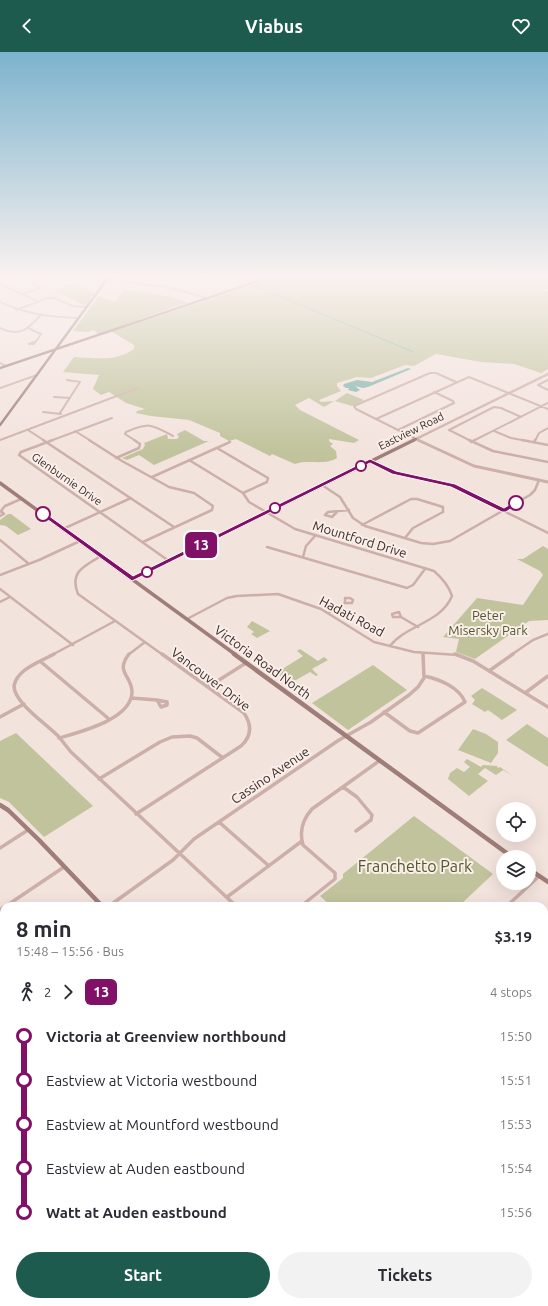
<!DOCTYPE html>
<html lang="en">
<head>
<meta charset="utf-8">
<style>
  body { margin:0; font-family:Ubuntu,sans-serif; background:#f2f2f3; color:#2b2b33; height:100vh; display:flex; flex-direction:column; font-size:15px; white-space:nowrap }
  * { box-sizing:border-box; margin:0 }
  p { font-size:13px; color:#7c7c81 }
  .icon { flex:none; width:22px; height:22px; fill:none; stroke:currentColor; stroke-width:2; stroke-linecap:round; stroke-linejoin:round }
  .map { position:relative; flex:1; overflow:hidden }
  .drawer { position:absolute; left:0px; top:850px; width:548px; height:404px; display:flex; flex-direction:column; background:#fff; border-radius:12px 12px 0 0; box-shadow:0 4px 16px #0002 }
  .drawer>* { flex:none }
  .badge { padding:0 8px; border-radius:6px; font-size:14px; line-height:26px }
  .fabs { position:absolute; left:496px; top:750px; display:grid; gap:8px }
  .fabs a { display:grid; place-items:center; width:40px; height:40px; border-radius:50%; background:#fff; box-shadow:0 4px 16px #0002; font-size:20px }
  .map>.badge { position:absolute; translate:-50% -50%; box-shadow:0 0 0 2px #fff }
  .legs { display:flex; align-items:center; gap:6px; height:44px; padding:0 16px; font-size:13px }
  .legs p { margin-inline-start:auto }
  .head { display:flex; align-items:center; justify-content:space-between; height:68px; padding:0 16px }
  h1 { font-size:22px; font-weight:700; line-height:30px }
  .cta { display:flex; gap:8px; margin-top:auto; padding:8px 16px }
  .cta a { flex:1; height:46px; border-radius:24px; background:#1d5b4f; color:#fff; font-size:16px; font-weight:700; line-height:46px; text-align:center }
  .cta a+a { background:#f2f2f3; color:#2b2b33 }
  ul { padding:0 16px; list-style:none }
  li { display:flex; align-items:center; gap:14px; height:44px; font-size:15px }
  li i { display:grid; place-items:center; width:6px; height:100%; margin:0 5px; background:currentColor }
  li i::after { content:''; width:10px; height:10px; margin:-5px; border:3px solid; border-radius:50%; background:#fff }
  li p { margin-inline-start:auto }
  li:first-child i { background:linear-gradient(#0000 50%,currentColor 0) }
  li:last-child i { background:linear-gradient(currentColor 50%,#0000 0) }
  header { display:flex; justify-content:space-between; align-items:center; height:52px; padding:0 16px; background:#1d5b4f; color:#fff; font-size:18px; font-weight:700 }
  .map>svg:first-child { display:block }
</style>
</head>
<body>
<header><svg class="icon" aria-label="back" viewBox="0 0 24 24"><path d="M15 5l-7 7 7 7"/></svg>Viabus<svg class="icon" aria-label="heart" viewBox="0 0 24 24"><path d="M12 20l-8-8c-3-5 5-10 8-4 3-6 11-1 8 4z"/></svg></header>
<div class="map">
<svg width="548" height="1254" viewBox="0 0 548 1254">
  <rect width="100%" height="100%" fill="#f3e3dd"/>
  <path fill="#c0c39c" d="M 274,226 L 548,226 L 548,237 L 544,238 L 548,239 L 548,317 L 541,321 L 514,312 L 481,310 L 436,302 L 414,314 L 405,313 L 371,326 L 357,325 L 337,331 L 337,334 L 341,339 L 319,348 L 321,350 L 334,349 L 324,355 L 309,346 L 295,353 L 300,358 L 359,388 L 354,391 L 329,387 L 329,389 L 333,392 L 330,394 L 336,399 L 337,406 C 324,414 308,407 295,412 L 272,402 L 270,404 L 236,387 L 229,389 L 220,384 L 220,381 L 189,368 L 151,364 L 136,361 L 137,359 L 145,357 L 126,351 L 109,340 L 101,343 L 93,337 L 99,323 L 63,320 L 74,305 C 95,306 116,310 134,297 L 134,293 L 109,278 L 98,282 L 94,278 L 88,280 L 73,279 L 99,244 L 115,250 L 124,237 L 172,245 L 188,251 L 174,255 L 124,273 L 126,275 Z
    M 75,231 L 95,241 L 86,253 L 79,251 L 56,239 Z
    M 347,341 L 364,348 L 352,354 L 335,349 Z
    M 185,378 L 204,389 L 209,389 L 154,413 L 139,403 L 127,408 L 122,406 L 143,397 L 145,393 L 144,391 L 167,382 L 168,387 L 177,387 L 179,385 L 177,382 Z
    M 8,462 L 11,462 L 31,477 L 18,483 L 6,474 L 0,473 L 0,468 Z
    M 543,494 L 548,497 L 548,568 L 529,569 L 475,607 L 456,600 L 459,587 L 443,585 L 477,546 L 523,553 L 543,523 L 540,519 L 517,507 L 523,507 Z
    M 252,569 L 270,579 L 257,586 L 251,582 L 254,580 L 247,575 Z
    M 300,597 L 318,609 L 324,605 L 328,608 L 312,617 L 318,623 L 316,624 L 310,620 L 291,631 L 284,626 L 287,625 L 285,623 L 282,625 L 276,621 L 303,604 L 297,599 Z
    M 373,613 L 407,638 L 348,678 L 312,651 Z
    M 482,636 L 514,656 L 517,658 L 502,668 L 488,658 L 485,660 L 472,652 L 475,648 L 471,644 Z
    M 527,672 L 548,686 L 548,715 L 506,688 Z
    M 473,677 L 486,682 L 498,690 L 498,701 L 491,711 L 458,698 Z
    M 16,681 L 93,754 L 44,785 L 9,750 L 0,746 L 0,689 Z
    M 467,707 L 481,715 L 483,713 L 497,714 L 498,716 L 500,715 L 513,724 L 503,718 L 496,723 L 485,716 L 478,722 L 488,729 L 469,744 L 448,727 L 450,721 L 457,716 L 464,720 L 470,715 L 464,710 Z
    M 414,764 L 493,822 L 459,854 L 331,854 L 320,844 L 343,826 L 343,822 Z"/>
  <path fill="#7bb1a5" d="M 408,316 L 411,317 L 368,335 L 363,336 L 355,334 L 360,338 L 356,340 L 348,338 L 349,336 L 346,336 L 343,334 L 344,332 L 357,328 L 372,330 Z"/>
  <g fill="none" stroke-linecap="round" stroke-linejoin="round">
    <path stroke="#7bb1a5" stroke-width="1" d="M 284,227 L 292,226
      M 282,228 L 255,234 L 413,300"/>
    <path stroke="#ccafa8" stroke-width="2" d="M 202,226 L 210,228
      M 107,227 L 171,236 L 207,246
      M 0,232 L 37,249
      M 22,242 L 41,236 L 31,230
      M 0,250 C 25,262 50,265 78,266
      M 16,258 L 48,246 L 54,246 L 73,254 L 87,255
      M 0,276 C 19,285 27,278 40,264
      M 28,276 L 41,282 L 34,292 L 29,292 L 36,289
      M 0,311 L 6,314
      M 548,328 L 538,333 L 548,338
      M 0,336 L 37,323
      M 54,345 L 70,346
      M 43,360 L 61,362
      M 60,361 L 80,330 L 67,328
      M 376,367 L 469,325 L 548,357
      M 28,378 L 45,389
      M 398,378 L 454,351 L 453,349 L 434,340
      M 75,379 L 91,389
      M 494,379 L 511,386 L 527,389
      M 416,387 L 356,357 L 354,354 L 430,321 L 436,321 L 456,330
      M 0,388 L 138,336
      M 50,389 L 112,366
      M 136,389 L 125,382 L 126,380 C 150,370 151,372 173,384
      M 471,389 L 449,378 L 494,355 L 501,356 L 521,365
      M 473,389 L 548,351
      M 535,389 L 539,381 L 548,376"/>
    <path stroke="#ccafa8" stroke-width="2.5" d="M 43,388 L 174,475
      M 53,388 L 21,400 L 19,403 L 169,509
      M 89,388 L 122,409 L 169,435 L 194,441 L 213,454 L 212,458 L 143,490
      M 469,388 L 493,399 L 548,410
      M 522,388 L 548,393
      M 471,390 L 475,388
      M 534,390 L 535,388
      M 217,396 L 268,426 L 267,430 L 243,441
      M 116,406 L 139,396 L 140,392 L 134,388
      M 189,408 L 243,441 L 249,450 L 295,477 L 434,519 C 442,526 449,534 452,544 C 441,571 406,573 390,594
      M 370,409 L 394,421 L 453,434 L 548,481
      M 152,425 L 230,390
      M 322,433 L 340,445 L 353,466 L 365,474 L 421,491 L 433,492 L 450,489 L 530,443 L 535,438 L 539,428
      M 0,460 L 5,454 L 21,447
      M 337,460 L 332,465 L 325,463 L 328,460 L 349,458
      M 0,464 L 4,462 L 1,459
      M 362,473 L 411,447 L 417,447 L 443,455 L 443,460 L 413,476 L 405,486
      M 63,477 L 131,446
      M 0,488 L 29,512
      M 267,495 L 407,536 L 413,533 L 425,517
      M 101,504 C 84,514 69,520 78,542 L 163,603
      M 303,505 L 306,494 L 315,484
      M 0,523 L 39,508 L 80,489
      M 0,537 L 73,593
      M 345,546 L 350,546 L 353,548 L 352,551 L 345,551 Z
      M 0,550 L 10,545
      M 399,560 L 401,565 L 393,565 L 392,562 Z
      M 328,561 L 345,551
      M 401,565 L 418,575
      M 187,567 L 227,546 L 237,544 L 278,542 L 321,557 L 374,590 L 414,600 L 458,603
      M 423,601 L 423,603
      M 52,603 L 115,569
      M 128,603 L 145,590
      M 511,603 L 533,588 L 548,582"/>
    <path stroke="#ccafa8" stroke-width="3.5" d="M 54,602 C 40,610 17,617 14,634 C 14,651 48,673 59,685 C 63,690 67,695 71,700 L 236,854
      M 455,602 L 473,609 L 548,655
      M 41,610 L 109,667
      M 489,619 L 513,602
      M 208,635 L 246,611
      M 525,641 L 548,624
      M 131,646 L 157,648
      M 157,648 L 167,650 L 167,653 L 161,655 Z
      M 384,660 L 410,679 L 418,681 L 465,650 C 459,635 439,627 424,624
      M 0,665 L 24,652
      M 59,686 C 80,680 133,667 132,639 C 131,623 115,620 129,602
      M 99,727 L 160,690 L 172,685 L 190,684 L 197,686 L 223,706
      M 343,735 L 357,745 L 372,763 L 371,768 L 356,779
      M 136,762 L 241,694 C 252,684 252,673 244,661 L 162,602
      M 219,770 L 269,814
      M 0,796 L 28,778
      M 227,845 L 302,789
      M 6,854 L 64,815
      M 91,854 L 97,850
      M 109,854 L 173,808 L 194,787 L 339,688 L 371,670 L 409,643 L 418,635 L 424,626 L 423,602
      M 301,854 L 335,827 L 335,821 L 303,793 C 299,779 302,768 312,757 L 379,709
      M 507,854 L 539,824
      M 0,858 L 4,855"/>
    <path stroke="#ccafa8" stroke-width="4.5" d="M 0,919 L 4,916
      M 0,921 L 4,926
      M 544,958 L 548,961
      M 0,1029 L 4,1034
      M 0,1090 L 4,1087
      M 0,1116 L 4,1122
      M 544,1212 L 548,1216
      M 0,1244 L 4,1250
      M 79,1254 L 84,1250
      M 233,1254 L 237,1250"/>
    <path stroke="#ccafa8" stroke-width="2.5" d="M 416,387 L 548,322
      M 416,387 L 420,389"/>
    <path stroke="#ccafa8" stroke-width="3" d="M 418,388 L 474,414 L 548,430"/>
    <path stroke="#9f7d79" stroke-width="2.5" d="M 0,316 L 267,226
      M 0,373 L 108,226
      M 412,389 L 416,387"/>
    <path stroke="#9f7d79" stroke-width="3.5" d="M 0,431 L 236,603
      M 132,527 L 414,388"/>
    <path stroke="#9f7d79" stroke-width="4.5" d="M 234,602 L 512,805
      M 0,753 L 8,758 L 39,788 L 102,854
      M 529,817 L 548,830"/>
    <path stroke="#9f7d79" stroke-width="6" d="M 544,1172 L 548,1167
      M 477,1254 L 480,1250"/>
    <defs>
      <path id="rail" d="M 544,1090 L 548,1087
        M 357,1254 L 361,1250"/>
    </defs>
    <use href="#rail" stroke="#382928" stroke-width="3"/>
    <use href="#rail" stroke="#faeee9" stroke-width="1.5" stroke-dasharray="4.5" stroke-linecap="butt"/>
  </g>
  <linearGradient id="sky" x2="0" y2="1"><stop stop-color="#7cb3cd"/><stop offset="0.56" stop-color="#faf2f0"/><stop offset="1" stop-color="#faf2f0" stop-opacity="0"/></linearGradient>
  <rect width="548" height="401" fill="url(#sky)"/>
  <path fill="#811167" stroke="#fff" d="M 370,407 L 396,419 L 455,432 L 504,456 L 514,450 L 519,451 L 506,460 L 502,460 L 451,435 L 392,422 L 370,411 L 132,529 L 40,462 L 45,461 L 133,524 Z"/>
  <g fill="#fff" stroke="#811167" stroke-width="2">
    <circle cx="361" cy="414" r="5"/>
    <circle cx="516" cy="451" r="7"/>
    <circle cx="275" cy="456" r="5"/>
    <circle cx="43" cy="462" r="7"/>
    <circle cx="147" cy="520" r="5"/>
  </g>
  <g text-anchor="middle" stroke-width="4" stroke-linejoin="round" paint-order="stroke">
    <g font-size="11" fill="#382928" stroke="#faeee9">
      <text transform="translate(411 379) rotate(-26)" y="4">Eastview Road</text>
      <text transform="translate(67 427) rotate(35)" y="4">Glenburnie Drive</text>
    </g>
    <g font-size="13" fill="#382928" stroke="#faeee9">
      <text transform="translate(360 487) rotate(17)" y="5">Mountford Drive</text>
      <text transform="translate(352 564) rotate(28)" y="5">Hadati Road</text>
      <text transform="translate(263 610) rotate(36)" y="5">Victoria Road North</text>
      <text transform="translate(211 627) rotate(37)" y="5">Vancouver Drive</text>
      <text transform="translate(270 723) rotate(-34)" y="5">Cassino Avenue</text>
    </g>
    <g font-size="13" fill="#52572b" stroke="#faeee9">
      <text x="488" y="568">Peter<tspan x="488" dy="15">Misersky Park</tspan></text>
    </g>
    <g font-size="16" fill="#52572b" stroke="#faeee9">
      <text x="415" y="820">Franchetto Park</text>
    </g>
  </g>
</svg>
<div class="fabs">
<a><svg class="icon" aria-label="locate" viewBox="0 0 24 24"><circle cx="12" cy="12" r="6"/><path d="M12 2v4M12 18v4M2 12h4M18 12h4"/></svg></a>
<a><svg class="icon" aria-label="layers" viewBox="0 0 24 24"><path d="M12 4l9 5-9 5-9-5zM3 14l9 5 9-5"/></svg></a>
</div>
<b class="badge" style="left:201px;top:493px;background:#811167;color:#fff">13</b>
<section class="drawer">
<div class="head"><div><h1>8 min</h1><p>15:48 – 15:56 · Bus</p></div><b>$3.19</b></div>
<div class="legs"><svg class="icon" aria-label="walk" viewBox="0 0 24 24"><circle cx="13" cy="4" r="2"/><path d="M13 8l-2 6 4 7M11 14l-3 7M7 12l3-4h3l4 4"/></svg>2<svg class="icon" aria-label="forward" viewBox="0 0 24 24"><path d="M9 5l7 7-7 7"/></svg><b class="badge" style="background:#811167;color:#fff">13</b><p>4 stops</p></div>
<ul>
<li><i style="color:#811167"></i><b>Victoria at Greenview northbound</b><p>15:50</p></li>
<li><i style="color:#811167"></i><span>Eastview at Victoria westbound</span><p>15:51</p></li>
<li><i style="color:#811167"></i><span>Eastview at Mountford westbound</span><p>15:53</p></li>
<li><i style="color:#811167"></i><span>Eastview at Auden eastbound</span><p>15:54</p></li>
<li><i style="color:#811167"></i><b>Watt at Auden eastbound</b><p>15:56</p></li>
</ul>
<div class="cta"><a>Start</a><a>Tickets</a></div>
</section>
</div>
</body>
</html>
